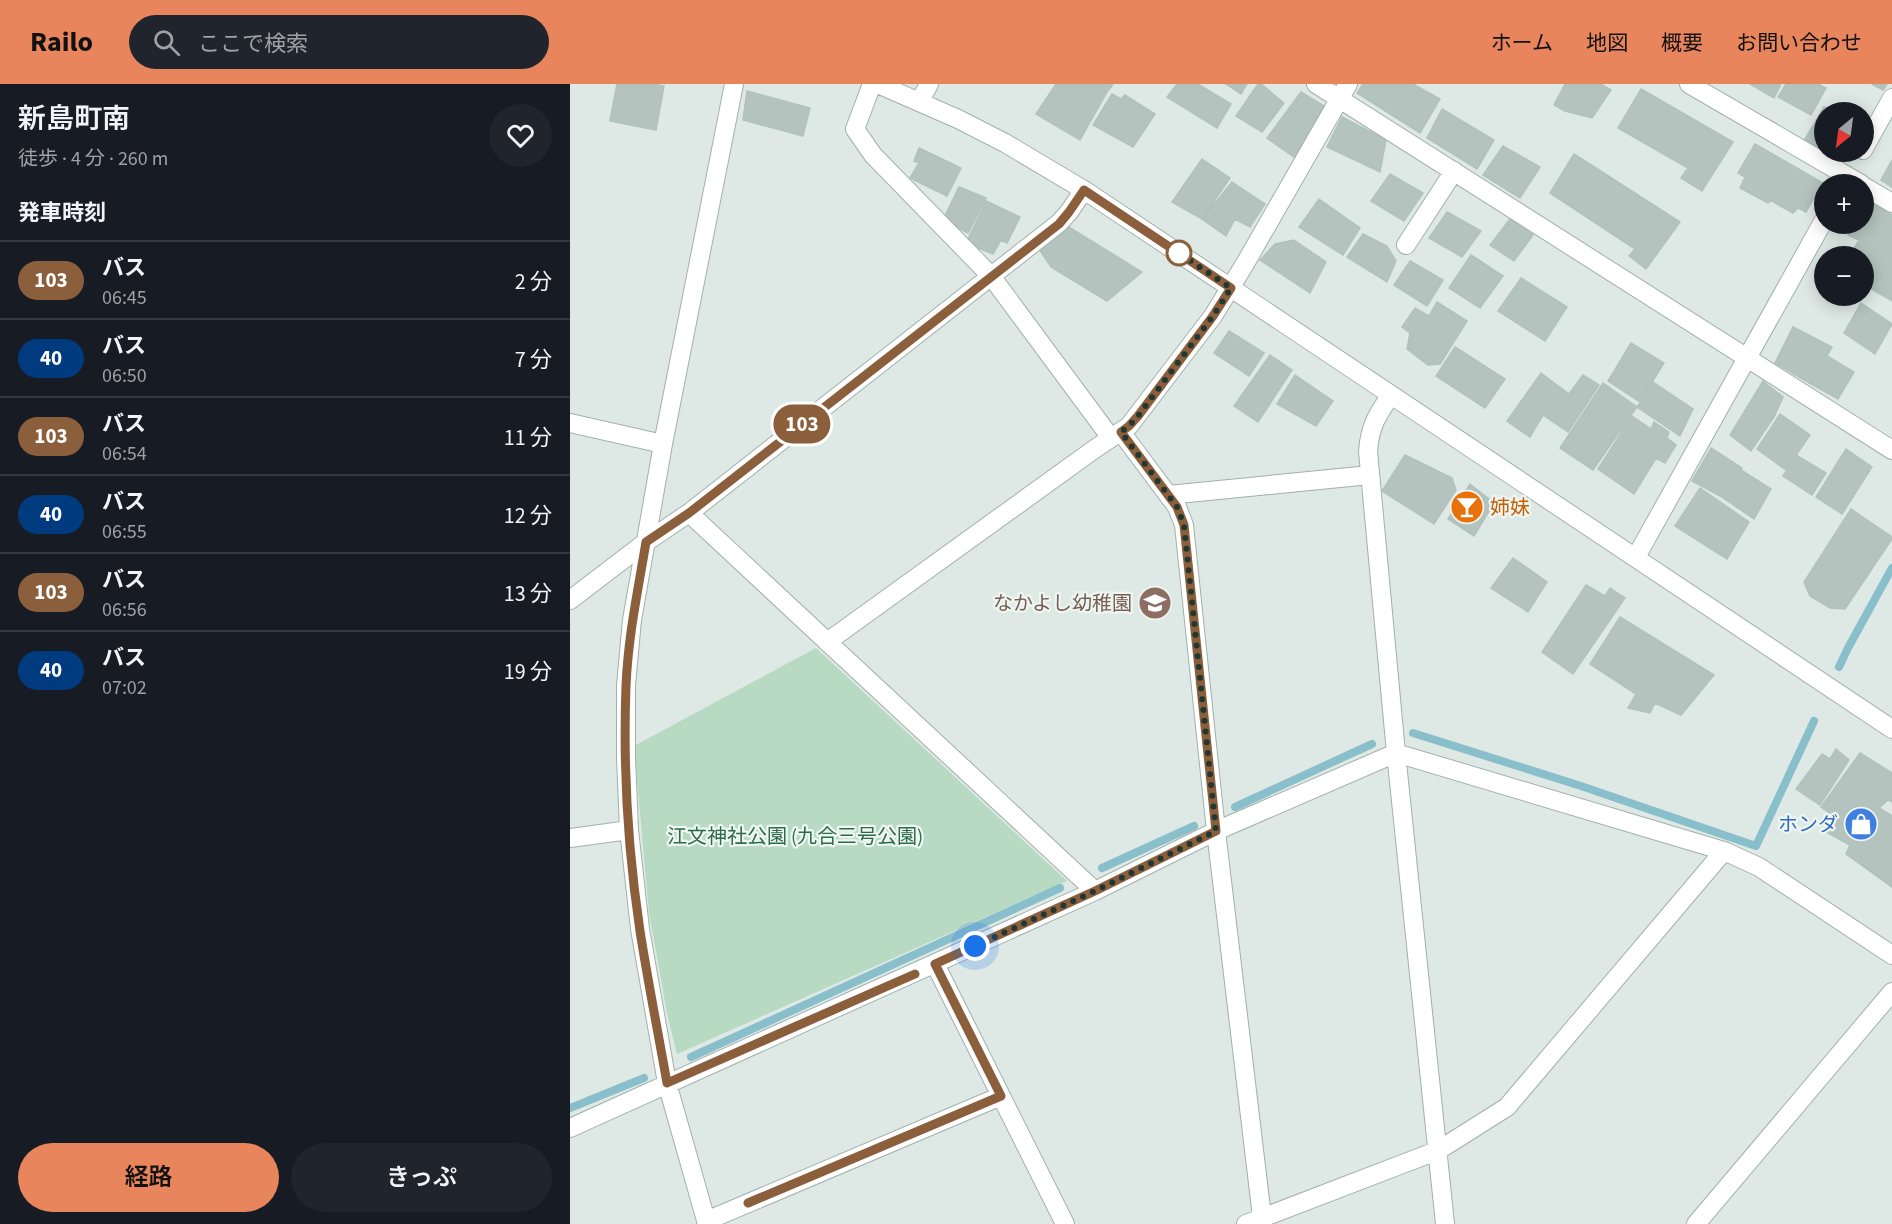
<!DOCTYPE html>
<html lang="ja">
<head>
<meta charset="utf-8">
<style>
  body { margin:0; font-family:"Source Sans 3","Noto Sans JP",sans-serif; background:#20242c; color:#f1f3f6; height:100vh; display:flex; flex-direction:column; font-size:22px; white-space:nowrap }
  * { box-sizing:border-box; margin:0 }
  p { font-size:20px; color:#9ea1a6 }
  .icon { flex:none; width:33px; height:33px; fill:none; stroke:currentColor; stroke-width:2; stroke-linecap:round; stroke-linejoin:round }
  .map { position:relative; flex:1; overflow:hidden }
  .sheet { display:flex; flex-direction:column; background:#171b24; width:570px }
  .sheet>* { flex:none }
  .badge { padding:0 12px; border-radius:20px; font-size:21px; line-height:39px }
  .needle { width:39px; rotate:209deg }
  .fabs { position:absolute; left:1244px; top:18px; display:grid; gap:12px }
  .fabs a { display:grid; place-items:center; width:60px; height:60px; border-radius:50%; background:#171b24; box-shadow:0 3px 15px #0003; font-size:30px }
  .you { position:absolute; width:30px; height:30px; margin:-15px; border:4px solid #fff; border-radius:50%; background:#1a73e8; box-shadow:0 0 0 9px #1a73e833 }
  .map>.badge { position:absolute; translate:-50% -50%; box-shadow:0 0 0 3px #fff }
  h2 { padding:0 18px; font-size:22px; line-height:54px }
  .round { display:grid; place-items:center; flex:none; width:63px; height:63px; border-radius:32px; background:#20242c }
  .headline { display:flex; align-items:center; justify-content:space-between; height:102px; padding:0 18px }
  h1 { font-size:28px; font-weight:600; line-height:45px }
  .cta { display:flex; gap:12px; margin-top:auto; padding:12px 18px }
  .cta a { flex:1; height:69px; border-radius:36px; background:#e9855c; color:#111; font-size:24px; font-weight:600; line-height:69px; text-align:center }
  .cta a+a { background:#20242c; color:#f1f3f6 }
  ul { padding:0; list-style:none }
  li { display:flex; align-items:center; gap:18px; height:78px; padding:0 18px; border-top:2px solid #363941 }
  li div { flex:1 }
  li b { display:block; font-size:22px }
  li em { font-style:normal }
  li .badge { min-width:66px; font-weight:700; text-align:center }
  header { display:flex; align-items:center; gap:36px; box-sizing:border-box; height:84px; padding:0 30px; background:#e9855c; color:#111 }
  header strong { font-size:28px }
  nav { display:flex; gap:33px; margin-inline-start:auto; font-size:21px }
  .search { width:420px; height:54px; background:#20242c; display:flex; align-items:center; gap:15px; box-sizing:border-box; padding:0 21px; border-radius:33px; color:#9ea1a6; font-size:22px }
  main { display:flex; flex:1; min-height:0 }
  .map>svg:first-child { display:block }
</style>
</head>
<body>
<header>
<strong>Railo</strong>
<div class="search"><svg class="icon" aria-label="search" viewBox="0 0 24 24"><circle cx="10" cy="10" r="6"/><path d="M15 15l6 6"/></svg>ここで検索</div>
<nav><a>ホーム</a><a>地図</a><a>概要</a><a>お問い合わせ</a></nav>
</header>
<main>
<section class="sheet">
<div class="headline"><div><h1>新島町南</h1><p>徒歩 · 4 分 · 260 m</p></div><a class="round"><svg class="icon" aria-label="heart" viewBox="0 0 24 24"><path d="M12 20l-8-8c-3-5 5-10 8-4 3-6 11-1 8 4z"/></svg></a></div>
<h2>発車時刻</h2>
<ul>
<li><span class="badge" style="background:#8b5e3c;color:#fff">103</span><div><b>バス</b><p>06:45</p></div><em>2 分</em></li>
<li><span class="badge" style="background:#003b80;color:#fff">40</span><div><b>バス</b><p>06:50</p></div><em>7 分</em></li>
<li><span class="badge" style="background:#8b5e3c;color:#fff">103</span><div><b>バス</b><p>06:54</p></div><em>11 分</em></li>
<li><span class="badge" style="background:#003b80;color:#fff">40</span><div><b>バス</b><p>06:55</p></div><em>12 分</em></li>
<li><span class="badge" style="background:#8b5e3c;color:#fff">103</span><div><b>バス</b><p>06:56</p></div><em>13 分</em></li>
<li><span class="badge" style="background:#003b80;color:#fff">40</span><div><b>バス</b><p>07:02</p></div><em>19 分</em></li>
</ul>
<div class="cta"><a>経路</a><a>きっぷ</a></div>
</section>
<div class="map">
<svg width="1322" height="1140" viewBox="0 0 1322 1140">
  <rect width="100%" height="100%" fill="#dee9e5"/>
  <path fill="#b8d9c2" d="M 246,564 L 497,797 L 107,970 L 97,929 L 79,829 L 64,662 Z"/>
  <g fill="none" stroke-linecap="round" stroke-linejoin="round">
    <path stroke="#89becb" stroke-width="8" d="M 1269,583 L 1278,564 L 1322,484
      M 843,649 L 1011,702 L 1186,762 L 1244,637
      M 665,723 L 802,660
      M 532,784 L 624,742
      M 121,973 L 490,804
      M 0,1024 L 74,994"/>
  </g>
  <path fill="#b4c3be" stroke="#b1c2bc" stroke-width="1.5" d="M 47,0 L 83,0 L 94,2 L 86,46 L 40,37 Z
    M 486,0 L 524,0 L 537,8 L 510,56 L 466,30 Z
    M 524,0 L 543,0 L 537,8 Z
    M 607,0 L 628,0 L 661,20 L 647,44 L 597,13 Z
    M 656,0 L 677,0 L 671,10 Z
    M 688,0 L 691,0 L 714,19 L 692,48 L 666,32 Z
    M 793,0 L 843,0 L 870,15 L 850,49 L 787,9 Z
    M 995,0 L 1031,0 L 1041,6 L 1022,34 L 995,27 L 984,21 Z
    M 1180,0 L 1211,0 L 1204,14 Z
    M 1216,0 L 1248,0 L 1256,4 L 1241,31 L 1208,13 Z
    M 1302,0 L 1317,0 L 1313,6 Z
    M 1071,5 L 1163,58 L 1132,107 L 1111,94 L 1118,84 L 1048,44 Z
    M 177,7 L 240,24 L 233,52 L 173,36 Z
    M 731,8 L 754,22 L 725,74 L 697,54 Z
    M 542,10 L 551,15 L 555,11 L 585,30 L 563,63 L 523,41 Z
    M 1254,23 L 1269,28 L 1254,28 L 1254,67 L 1234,57 Z
    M 872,25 L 924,56 L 907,85 L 857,54 Z
    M 772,33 L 816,56 L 810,88 L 757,63 Z
    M 1185,60 L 1253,99 L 1236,128 L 1228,124 L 1223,129 L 1200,116 L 1198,119 L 1170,104 L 1175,93 L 1168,89 Z
    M 933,62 L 970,83 L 950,114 L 913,91 Z
    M 349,64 L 391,84 L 377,112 L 340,94 L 349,79 L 344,77 Z
    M 1254,68 L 1279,68 L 1278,70 L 1268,75 Z
    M 1004,70 L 1110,138 L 1076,185 L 1059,172 L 1065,165 L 980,109 Z
    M 632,75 L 660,94 L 632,135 L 602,118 Z
    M 1322,76 L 1322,103 L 1311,96 Z
    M 820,90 L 853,109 L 834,137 L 801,117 Z
    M 662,98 L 695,120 L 680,143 L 665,135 L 656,152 L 632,135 Z
    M 389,103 L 416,114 L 398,149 L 373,136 Z
    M 749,115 L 790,144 L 773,171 L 729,143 Z
    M 416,117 L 450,133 L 437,159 L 431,156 L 423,170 L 396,159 Z
    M 1298,117 L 1322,131 L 1322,172 L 1278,151 L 1285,140 L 1293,140 L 1293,126 Z
    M 877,128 L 911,147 L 892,173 L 859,154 Z
    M 940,135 L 963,151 L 944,177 L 920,161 Z
    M 497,142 L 572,188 L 537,217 L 481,183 L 469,165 Z
    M 793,150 L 817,162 L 826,177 L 817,198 L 777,173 Z
    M 724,156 L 756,178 L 740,209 L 690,176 L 705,160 Z
    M 1288,158 L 1322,172 L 1322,217 L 1293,200 L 1293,172 L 1279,172 Z
    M 901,171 L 933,192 L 910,224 L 879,204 Z
    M 840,177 L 873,196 L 857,222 L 824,201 Z
    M 951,194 L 997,223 L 975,257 L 928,227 Z
    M 867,218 L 897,237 L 870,280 L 858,281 L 837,265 L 840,249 L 832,243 L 845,224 L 859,232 Z
    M 1291,219 L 1322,240 L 1305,270 L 1274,249 Z
    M 1223,243 L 1262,263 L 1241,300 L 1205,279 Z
    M 659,247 L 694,269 L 679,292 L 644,269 Z
    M 1061,259 L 1094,279 L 1070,318 L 1038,297 Z
    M 885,263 L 935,295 L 915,324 L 866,292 Z
    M 700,271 L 722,286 L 688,338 L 664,322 Z
    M 1257,272 L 1284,288 L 1268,315 L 1241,300 Z
    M 971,289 L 999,310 L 1013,291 L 1029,301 L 998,348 L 973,331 L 960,353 L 937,337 Z
    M 725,291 L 763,317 L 746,342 L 707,320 Z
    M 1193,297 L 1213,313 L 1204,333 L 1181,367 L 1160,351 Z
    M 1083,298 L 1123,325 L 1110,352 L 1067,323 Z
    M 1033,299 L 1067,323 L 1023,386 L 990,364 Z
    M 1210,330 L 1240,351 L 1216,386 L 1187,365 Z
    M 1062,332 L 1081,345 L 1084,338 L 1099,348 L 1097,354 L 1106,361 L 1095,379 L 1086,374 L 1064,410 L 1028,385 Z
    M 1141,364 L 1172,384 L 1152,413 L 1122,397 Z
    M 1276,365 L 1302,383 L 1272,430 L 1246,413 Z
    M 835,371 L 882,394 L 886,406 L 864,440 L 812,407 Z
    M 1226,371 L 1256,389 L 1242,411 L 1213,392 Z
    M 1171,386 L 1201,405 L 1184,435 L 1152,413 Z
    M 900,400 L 924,419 L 904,452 L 878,435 Z
    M 1130,404 L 1179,438 L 1157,475 L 1105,442 Z
    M 1281,425 L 1322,453 L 1322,455 L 1275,525 L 1260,524 L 1240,512 L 1234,498 Z
    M 943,474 L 977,498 L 958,528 L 921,504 Z
    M 1016,501 L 1035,512 L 1040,504 L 1055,514 L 1003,590 L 972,568 Z
    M 1050,533 L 1144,591 L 1111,631 L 1085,619 L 1080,629 L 1058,624 L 1066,610 L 1020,580 Z
    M 1266,665 L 1279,676 L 1250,721 L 1226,705 L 1252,670 L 1260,675 Z
    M 1290,669 L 1322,689 L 1322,718 L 1318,716 L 1309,724 L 1322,732 L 1322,803 L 1276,770 L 1280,761 L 1256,748 L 1264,732 L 1251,723 Z"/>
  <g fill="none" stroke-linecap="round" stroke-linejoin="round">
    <defs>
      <path id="minor" d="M 302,0 L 285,45 L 303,71 L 421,192 L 541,354
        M 308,0 L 388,35 L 435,59 L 514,106 L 1322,645
        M 746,0 L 1322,366
        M 1119,0 L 1291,100
        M 350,17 L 359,0
        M 1293,66 L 1322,14
        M 1293,102 L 1322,119
        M 836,161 L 884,87
        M 821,311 C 807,331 800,342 798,367 L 826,669 L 875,1140
        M 0,339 L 93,360
        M 551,348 L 607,423 L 614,441 L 646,747 L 692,1133
        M 598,411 L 800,391
        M 119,429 L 525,807
        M 1066,473 L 1254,136
        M 0,516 L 76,458 L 119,429 L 489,139 L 499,128 L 514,106
        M 257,558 L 526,364 L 559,342 L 643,232 L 676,178 L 778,0
        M 0,754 L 59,746
        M 365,880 L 495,1140
        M 0,1044 L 525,807 L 646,747 L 826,669 L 1154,767 L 1189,783 L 1322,871
        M 136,1137 L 431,1012
        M 137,1140 L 97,999 L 70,845 L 59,746 L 56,674 L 56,601 L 62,536 L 93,360 L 164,0
        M 676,1140 L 869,1066 L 937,1023 L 1154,767
        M 1126,1140 L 1322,908"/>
    </defs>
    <use href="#minor" stroke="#a2b0ac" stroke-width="20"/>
    <use href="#minor" stroke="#fff" stroke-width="18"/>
  </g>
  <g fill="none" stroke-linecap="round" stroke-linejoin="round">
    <defs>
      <path id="line" d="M 178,1119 L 431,1012 L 365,880 L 525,807 L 646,747 L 614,441 L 607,423 L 551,348 L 559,342 L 568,332 L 643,232 L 661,204 L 514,106 L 499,128 L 489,140 L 119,429 L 76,458 C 68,506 58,553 56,602 C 53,683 58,767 70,847 C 78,898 88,948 97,999 L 345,890"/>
    </defs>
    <use href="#line" stroke="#fff" stroke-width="14"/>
    <use href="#line" stroke="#8b5e3c" stroke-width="9"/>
    <path stroke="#213732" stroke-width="6" stroke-dasharray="0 10.8" d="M 405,862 L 525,807 L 646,747 L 614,441 L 607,423 L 551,348 L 559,342 L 568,332 L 643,232 L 661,204 L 606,167 L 609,169"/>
  </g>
  <defs>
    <symbol id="bar-disc" viewBox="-11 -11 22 22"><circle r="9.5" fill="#e8710a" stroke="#eef6f2"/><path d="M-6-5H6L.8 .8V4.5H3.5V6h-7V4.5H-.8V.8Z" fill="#fff"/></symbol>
    <symbol id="school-disc" viewBox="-11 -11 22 22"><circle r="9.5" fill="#8d6e63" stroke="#eef6f2"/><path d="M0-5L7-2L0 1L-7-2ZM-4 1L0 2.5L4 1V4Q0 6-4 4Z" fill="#fff"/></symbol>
    <symbol id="shop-disc" viewBox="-11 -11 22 22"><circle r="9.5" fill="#3f7fe0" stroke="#eef6f2"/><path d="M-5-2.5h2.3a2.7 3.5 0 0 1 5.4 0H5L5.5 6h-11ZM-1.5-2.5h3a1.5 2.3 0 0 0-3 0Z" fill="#fff"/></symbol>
  </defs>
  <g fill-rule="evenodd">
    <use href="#bar-disc" x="878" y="404" width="38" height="38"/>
    <use href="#school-disc" x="566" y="500" width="38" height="38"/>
    <use href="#shop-disc" x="1272" y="721" width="38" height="38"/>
  </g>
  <circle fill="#fff" stroke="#8b5e3c" stroke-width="3" cx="609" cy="169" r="12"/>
  <g text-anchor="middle" stroke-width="4.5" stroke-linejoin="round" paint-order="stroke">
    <g font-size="20" fill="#c56008" stroke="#eef6f2" text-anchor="start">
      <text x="920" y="430">姉妹</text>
    </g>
    <g font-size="20" fill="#785e54" stroke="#eef6f2" text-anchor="end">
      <text x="562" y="526">なかよし幼稚園</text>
    </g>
    <g font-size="20" fill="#366cbe" stroke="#eef6f2" text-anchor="end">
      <text x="1268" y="747">ホンダ</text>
    </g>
    <g font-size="20" fill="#2e6b48" stroke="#eef6f2">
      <text x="225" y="759">江文神社公園 (九合三号公園)</text>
    </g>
  </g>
</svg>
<div class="fabs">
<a><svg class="needle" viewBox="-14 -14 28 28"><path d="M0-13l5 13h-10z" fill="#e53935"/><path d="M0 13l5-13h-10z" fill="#9ea1a6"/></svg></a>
<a>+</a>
<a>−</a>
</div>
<div class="you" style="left:405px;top:862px"></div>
<b class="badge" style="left:232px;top:340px;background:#8b5e3c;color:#fff">103</b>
</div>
</main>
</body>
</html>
